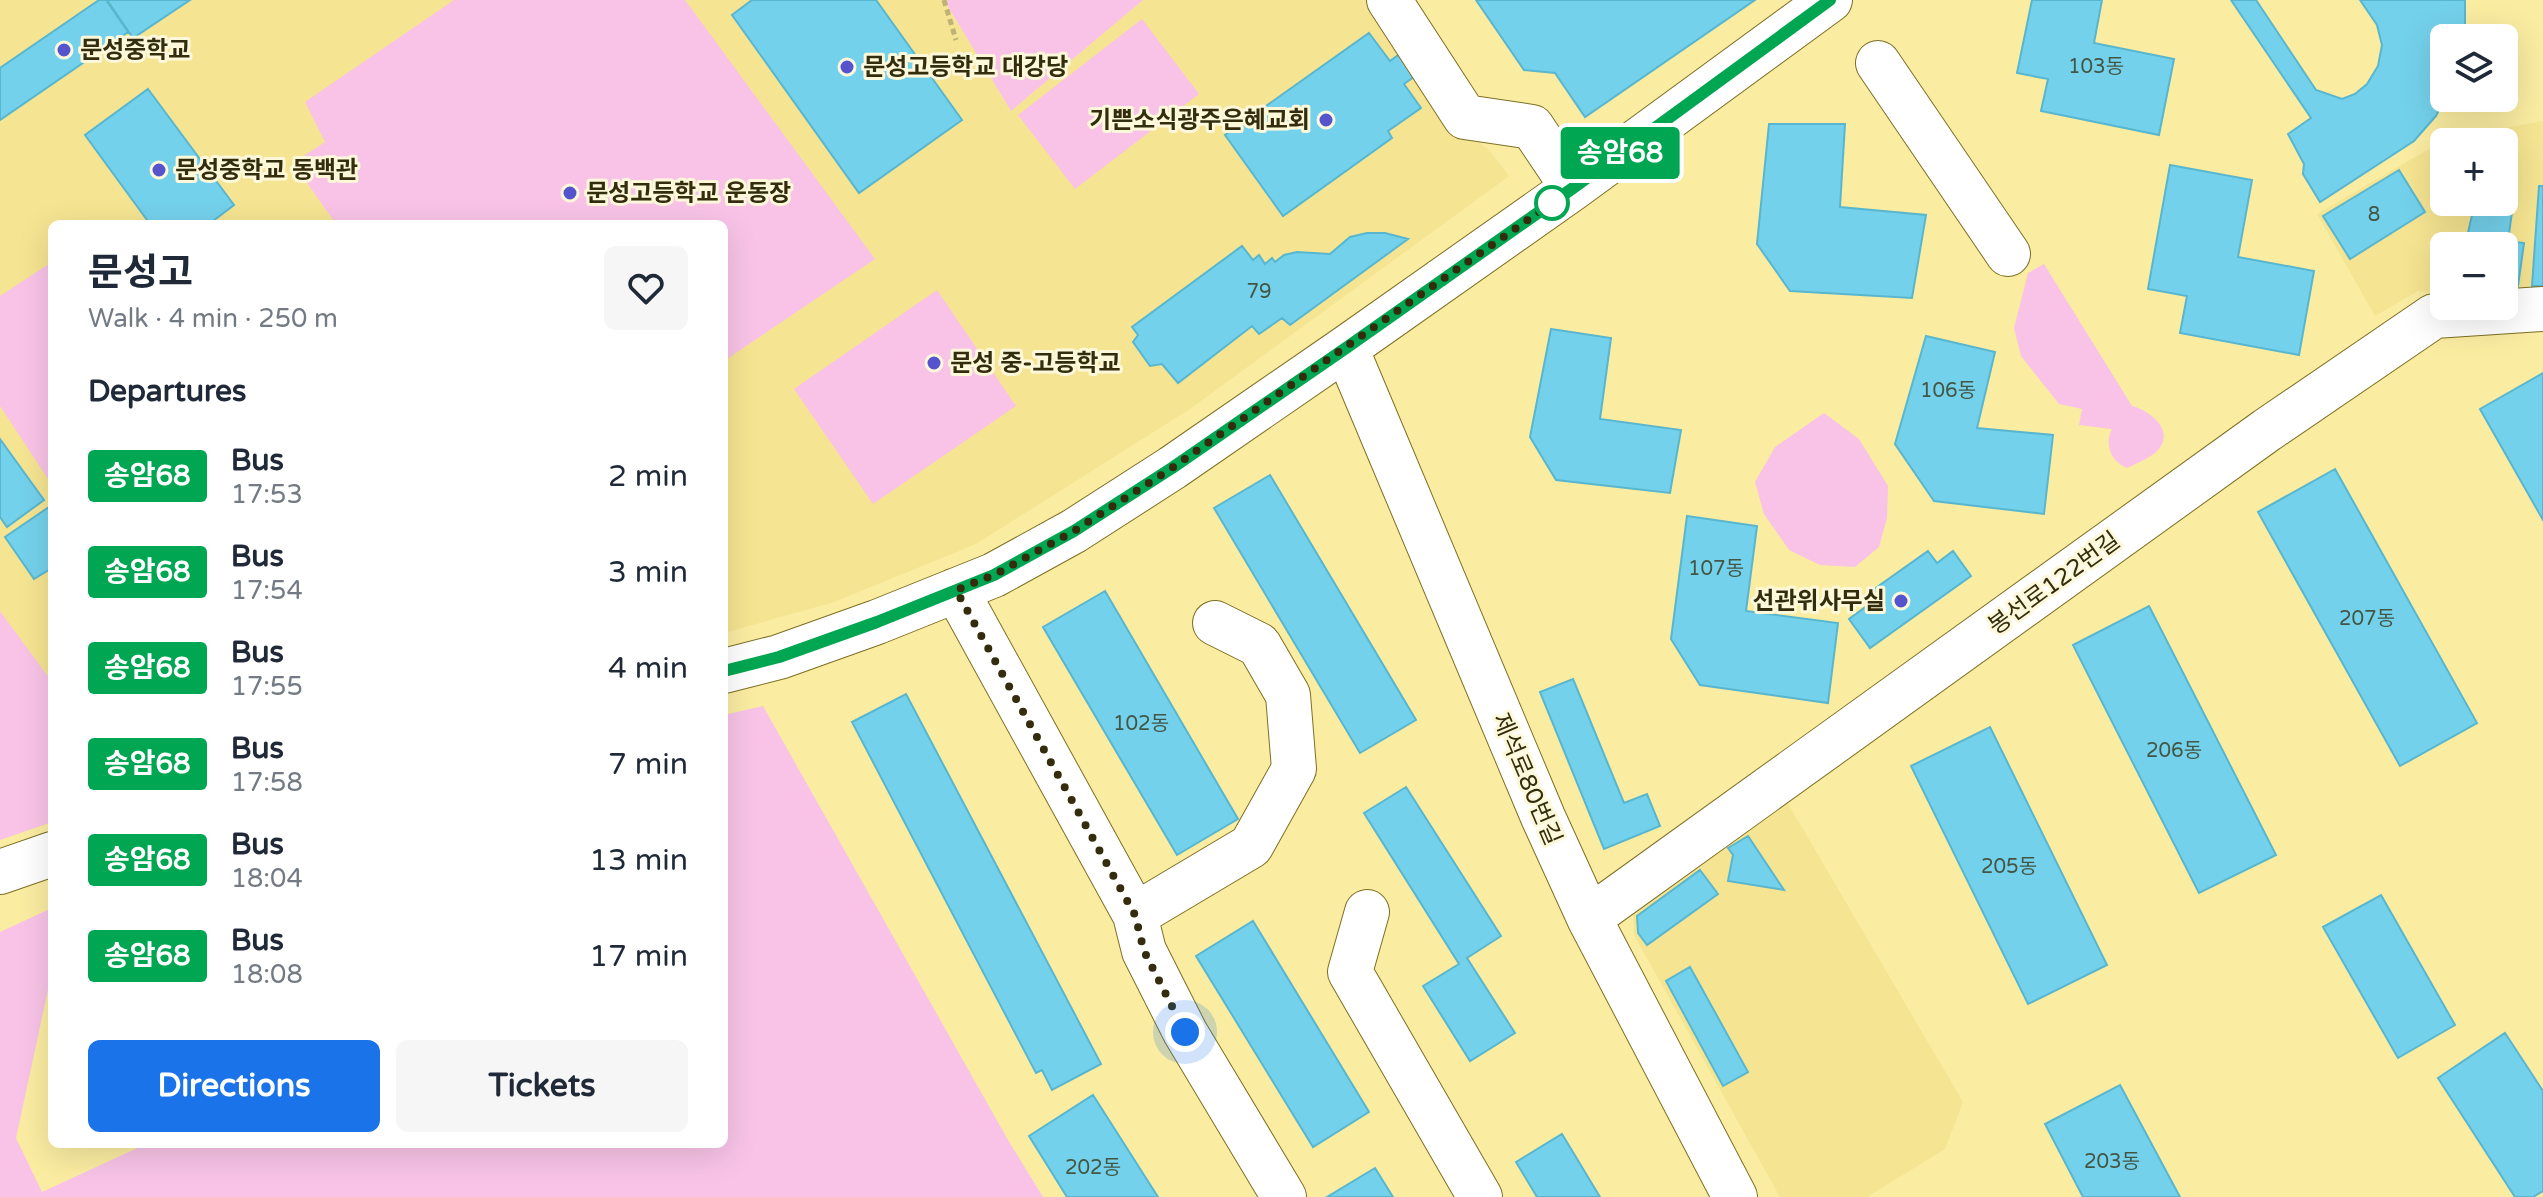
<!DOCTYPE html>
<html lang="en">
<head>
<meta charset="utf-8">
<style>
  body { margin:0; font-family:"Varela Round","Noto Sans KR",sans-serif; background:#f6f6f7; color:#1f2937; height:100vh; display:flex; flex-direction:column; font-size:30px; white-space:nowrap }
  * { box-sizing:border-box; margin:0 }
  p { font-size:26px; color:#747a83 }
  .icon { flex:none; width:44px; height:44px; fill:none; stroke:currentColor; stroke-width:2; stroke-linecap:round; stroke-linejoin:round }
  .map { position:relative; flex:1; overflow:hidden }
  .drawer { position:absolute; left:48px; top:220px; width:680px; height:928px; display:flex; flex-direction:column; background:#fff; border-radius:12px; box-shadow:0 8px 32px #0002 }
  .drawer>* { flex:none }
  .badge { padding:0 16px; border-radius:6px; font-size:28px; line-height:52px }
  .controls { position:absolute; left:2430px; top:24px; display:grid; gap:16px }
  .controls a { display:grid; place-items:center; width:88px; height:88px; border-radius:12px; background:#fff; box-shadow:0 8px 32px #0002; font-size:40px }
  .you { position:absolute; width:40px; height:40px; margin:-20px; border:6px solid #fff; border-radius:50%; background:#1a73e8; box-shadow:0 0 0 12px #1a73e833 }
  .map>.badge { position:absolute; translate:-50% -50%; box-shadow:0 0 0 4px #fff }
  h2 { padding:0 40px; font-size:30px; line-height:72px }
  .round { display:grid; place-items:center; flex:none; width:84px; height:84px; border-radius:12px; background:#f6f6f7 }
  .headline { display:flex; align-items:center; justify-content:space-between; height:136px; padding:0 40px }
  h1 { font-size:38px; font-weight:700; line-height:60px }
  .button { display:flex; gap:16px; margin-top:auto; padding:16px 40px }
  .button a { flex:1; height:92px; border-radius:12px; background:#1a73e8; color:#fff; font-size:32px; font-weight:700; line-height:92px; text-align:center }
  .button a+a { background:#f6f6f7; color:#1f2937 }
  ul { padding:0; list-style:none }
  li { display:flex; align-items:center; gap:24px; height:96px; padding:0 40px }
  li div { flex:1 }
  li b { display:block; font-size:30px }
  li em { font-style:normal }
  li .badge { min-width:88px; font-weight:700; text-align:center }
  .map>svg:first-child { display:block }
</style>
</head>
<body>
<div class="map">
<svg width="2543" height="1197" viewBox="0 0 2543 1197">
  <rect width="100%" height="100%" fill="#faeca1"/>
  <path fill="#f5e491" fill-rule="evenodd" d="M 0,0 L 944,0 L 1011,111 L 1143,0 L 1374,0 L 1445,116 L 1489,150 L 1509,176 L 1190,409 L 976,544 L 834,602 L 724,633 L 724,224 L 52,224 L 52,682 L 0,611 Z
    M 2543,121 L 2543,290 L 2504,292 L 2504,246 L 2444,246 L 2444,293 L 2418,291 L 2375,316 L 2317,214 L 2448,138 ZM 2444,142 L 2504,142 L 2504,202 L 2444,202 Z
    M 1787,802 L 1963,1102 L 1945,1149 L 1867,1197 L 1780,1197 L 1634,935 L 1633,914 Z"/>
  <path fill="#f8c3e7" d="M 454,0 L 685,0 L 875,259 L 724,361 L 724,224 L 336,224 L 293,163 L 325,142 L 305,102 Z
    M 944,0 L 1143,0 L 1011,111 Z
    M 1142,19 L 1199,94 L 1075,189 L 1018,115 Z
    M 52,262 L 52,485 L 0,406 L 0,296 Z
    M 2044,264 L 2132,406 C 2151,411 2177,432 2156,452 C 2148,459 2137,463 2127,468 C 2111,462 2104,444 2112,429 L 2079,425 L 2082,409 L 2059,404 L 2021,356 L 2014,328 L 2028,273 Z
    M 937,290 L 1016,406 L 873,504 L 794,389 Z
    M 1824,413 L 1859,439 L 1888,486 L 1887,518 L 1879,547 L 1855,567 L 1820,565 L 1789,550 L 1764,514 L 1755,482 L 1775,447 Z
    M 0,611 L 52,682 L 52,822 L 0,840 Z
    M 763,706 L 1008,1140 L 1043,1197 L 0,1197 L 0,932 L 52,908 L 52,971 L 16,1138 L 42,1192 L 146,1144 L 724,1144 L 724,715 Z"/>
  <path fill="#74d1eb" stroke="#59b6cf" stroke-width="2" d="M 99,0 L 106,0 L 128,32 L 0,120 L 0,68 Z
    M 107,0 L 190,0 L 133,38 Z
    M 752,0 L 876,0 L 962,120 L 859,193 L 732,15 Z
    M 1476,0 L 1755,0 L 1585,117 L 1555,73 L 1524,70 Z
    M 2032,0 L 2102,0 L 2094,43 L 2174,59 L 2159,135 L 2041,111 L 2048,79 L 2017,73 Z
    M 2231,0 L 2256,0 L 2316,90 L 2342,99 L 2355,94 L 2367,84 L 2378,66 L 2382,45 L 2377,25 L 2360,0 L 2465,0 L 2465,38 L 2444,38 L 2445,98 L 2436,116 L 2414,141 L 2320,202 L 2303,174 L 2304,164 L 2288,134 L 2311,118 Z
    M 1369,33 L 1390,61 L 1405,50 L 1421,72 L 1404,84 L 1421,108 L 1388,131 L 1392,138 L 1283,216 L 1225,135 Z
    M 148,89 L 234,205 L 209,224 L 150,224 L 85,135 Z
    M 1769,124 L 1845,124 L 1840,207 L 1926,215 L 1912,298 L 1790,291 L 1757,244 Z
    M 2170,165 L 2252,180 L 2238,257 L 2314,271 L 2299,355 L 2180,333 L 2187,296 L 2148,289 Z
    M 2399,170 L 2425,212 L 2350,259 L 2323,216 Z
    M 2539,186 L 2543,186 L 2543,286 L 2532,286 Z
    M 2504,188 L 2515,190 L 2508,241 L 2524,243 L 2518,286 L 2504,287 L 2504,246 L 2465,246 L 2475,202 L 2504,202 Z
    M 1367,233 L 1385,233 L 1408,239 L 1290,325 L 1282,318 L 1259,334 L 1252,326 L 1178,383 L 1162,364 L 1150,366 L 1133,342 L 1138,335 L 1132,327 L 1242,246 L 1253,260 L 1259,255 L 1265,264 L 1272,258 L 1275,262 L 1284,255 L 1297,252 L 1330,254 L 1350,237 Z
    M 1551,329 L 1611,338 L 1600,419 L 1681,430 L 1670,493 L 1556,480 L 1530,437 Z
    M 1926,336 L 1995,352 L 1977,428 L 2053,435 L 2044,514 L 1934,501 L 1895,444 Z
    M 2543,373 L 2543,520 L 2480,409 Z
    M 0,439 L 44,500 L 7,527 L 0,517 Z
    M 2335,469 L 2477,723 L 2400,766 L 2258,512 Z
    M 1270,475 L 1416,720 L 1360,753 L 1214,508 Z
    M 49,507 L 52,512 L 52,568 L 34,579 L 5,537 Z
    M 1687,516 L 1757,526 L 1746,611 L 1838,623 L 1828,703 L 1700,685 L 1671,639 Z
    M 1928,551 L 1937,563 L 1953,551 L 1971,576 L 1870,648 L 1849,619 L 1868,605 L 1863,597 Z
    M 1105,591 L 1238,819 L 1177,855 L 1043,627 Z
    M 2149,606 L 2276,855 L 2199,893 L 2073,645 Z
    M 1573,679 L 1624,803 L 1647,794 L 1660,826 L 1604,849 L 1540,692 Z
    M 906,694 L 1101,1064 L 1052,1090 L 1042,1070 L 1036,1073 L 852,722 Z
    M 1990,727 L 2107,965 L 2028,1004 L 1911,766 Z
    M 1406,787 L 1501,936 L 1467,958 L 1515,1033 L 1470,1061 L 1423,986 L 1459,964 L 1364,813 Z
    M 1748,836 L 1784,890 L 1728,881 L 1733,855 L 1728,848 Z
    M 1700,870 L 1718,894 L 1647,945 L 1638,933 L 1637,916 Z
    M 2381,895 L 2455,1025 L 2398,1058 L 2323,927 Z
    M 1253,921 L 1369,1112 L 1313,1147 L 1196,956 Z
    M 1690,967 L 1748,1072 L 1723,1086 L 1666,981 Z
    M 2505,1033 L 2543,1091 L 2543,1191 L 2533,1197 L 2515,1197 L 2438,1078 Z
    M 2120,1085 L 2180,1197 L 2083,1197 L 2045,1124 Z
    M 1093,1095 L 1158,1197 L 1067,1197 L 1029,1136 Z
    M 1562,1134 L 1600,1197 L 1537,1197 L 1516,1162 Z
    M 1375,1168 L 1393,1197 L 1327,1197 Z"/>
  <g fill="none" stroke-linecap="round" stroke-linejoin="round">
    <defs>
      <path id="minor" d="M 1389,0 L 1465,117 L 1532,127 L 1573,188
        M 1878,63 L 2008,254
        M 1346,348 L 1543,817 L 1589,918 L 1735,1197
        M 956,590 L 1135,915 L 1144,951 L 1185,1032 L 1284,1197
        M 724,671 L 779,657 L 877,622 L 994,575 L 1074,531 L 1172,468 L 1346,348 L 1573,188 L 1830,0
        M 0,872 L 52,854
        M 1367,912 L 1350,972 L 1480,1197
        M 1135,915 L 1251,846 L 1294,769 L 1288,695 L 1259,645 L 1215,623
        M 1589,918 L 2267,430 L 2434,316 L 2543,309"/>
    </defs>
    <use href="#minor" stroke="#7d6f23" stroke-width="46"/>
    <path stroke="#beb275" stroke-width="5" stroke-dasharray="6 4" stroke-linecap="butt" d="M 944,0 L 956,40"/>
    <use href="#minor" stroke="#fff" stroke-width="44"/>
  </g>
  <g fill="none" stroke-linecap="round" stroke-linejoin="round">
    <defs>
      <path id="line" d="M 724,671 L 779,657 L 877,622 L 994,575 L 1074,531 L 1172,468 L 1346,348 L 1573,188 L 1830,0"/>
    </defs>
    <use href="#line" stroke="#fff" stroke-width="18"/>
    <use href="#line" stroke="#00a651" stroke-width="12"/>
    <path stroke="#332d0e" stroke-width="8" stroke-dasharray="0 14.4" d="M 1185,1032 L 1144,951 L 1135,915 L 956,590 L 994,575 L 1074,531 L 1172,468 L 1552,203"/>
  </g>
  <g fill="#5554cc" stroke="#fef8db" stroke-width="3">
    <circle cx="64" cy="50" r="8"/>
    <circle cx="847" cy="67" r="8"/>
    <circle cx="1326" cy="120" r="8"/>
    <circle cx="159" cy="170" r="8"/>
    <circle cx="570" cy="193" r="8"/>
    <circle cx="934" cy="363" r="8"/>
    <circle cx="1901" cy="601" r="8"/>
  </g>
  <circle fill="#fff" stroke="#00a651" stroke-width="4" cx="1552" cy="203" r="16"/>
  <g text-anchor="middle" stroke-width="6" stroke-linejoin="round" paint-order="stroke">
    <g font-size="20" fill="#435645">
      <text x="2096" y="73">103동</text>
      <text x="2374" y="221">8</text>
      <text x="1259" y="298">79</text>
      <text x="1948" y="397">106동</text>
      <text x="1716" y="575">107동</text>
      <text x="2367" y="625">207동</text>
      <text x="1141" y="730">102동</text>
      <text x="2174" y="757">206동</text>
      <text x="2009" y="873">205동</text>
      <text x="2112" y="1168">203동</text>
      <text x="1093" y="1174">202동</text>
    </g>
    <g font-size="24" font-weight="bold" fill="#332d0e" stroke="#fef8db" text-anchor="start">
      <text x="80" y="58">문성중학교</text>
      <text x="863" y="75">문성고등학교 대강당</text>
      <text x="1310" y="128" text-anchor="end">기쁜소식광주은혜교회</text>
      <text x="175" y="178">문성중학교 동백관</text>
      <text x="586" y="201">문성고등학교 운동장</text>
      <text x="950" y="371">문성 중-고등학교</text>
      <text x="1885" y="609" text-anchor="end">선관위사무실</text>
    </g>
    <g font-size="24" fill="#332d0e" stroke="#fef8db">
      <text transform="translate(2054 583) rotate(-36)" y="8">봉선로122번길</text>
      <text transform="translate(1527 779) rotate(67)" y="8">제석로80번길</text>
    </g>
  </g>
</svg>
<div class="controls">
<a><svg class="icon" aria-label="layers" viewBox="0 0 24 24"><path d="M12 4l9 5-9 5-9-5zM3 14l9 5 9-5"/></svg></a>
<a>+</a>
<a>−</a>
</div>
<div class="you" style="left:1185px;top:1032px"></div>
<b class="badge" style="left:1620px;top:153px;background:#00a651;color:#fff">송암68</b>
<section class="drawer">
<div class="headline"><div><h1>문성고</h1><p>Walk · 4 min · 250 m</p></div><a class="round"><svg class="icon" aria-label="heart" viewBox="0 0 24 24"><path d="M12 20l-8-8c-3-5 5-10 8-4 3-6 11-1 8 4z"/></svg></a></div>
<h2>Departures</h2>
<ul>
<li><span class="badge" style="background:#00a651;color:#fff">송암68</span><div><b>Bus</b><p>17:53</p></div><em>2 min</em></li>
<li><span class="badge" style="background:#00a651;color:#fff">송암68</span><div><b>Bus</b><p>17:54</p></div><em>3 min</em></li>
<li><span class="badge" style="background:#00a651;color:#fff">송암68</span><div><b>Bus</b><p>17:55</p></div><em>4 min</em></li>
<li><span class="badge" style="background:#00a651;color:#fff">송암68</span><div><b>Bus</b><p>17:58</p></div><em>7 min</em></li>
<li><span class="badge" style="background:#00a651;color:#fff">송암68</span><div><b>Bus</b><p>18:04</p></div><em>13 min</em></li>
<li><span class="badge" style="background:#00a651;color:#fff">송암68</span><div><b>Bus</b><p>18:08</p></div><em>17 min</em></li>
</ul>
<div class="button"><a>Directions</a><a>Tickets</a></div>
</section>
</div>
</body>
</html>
